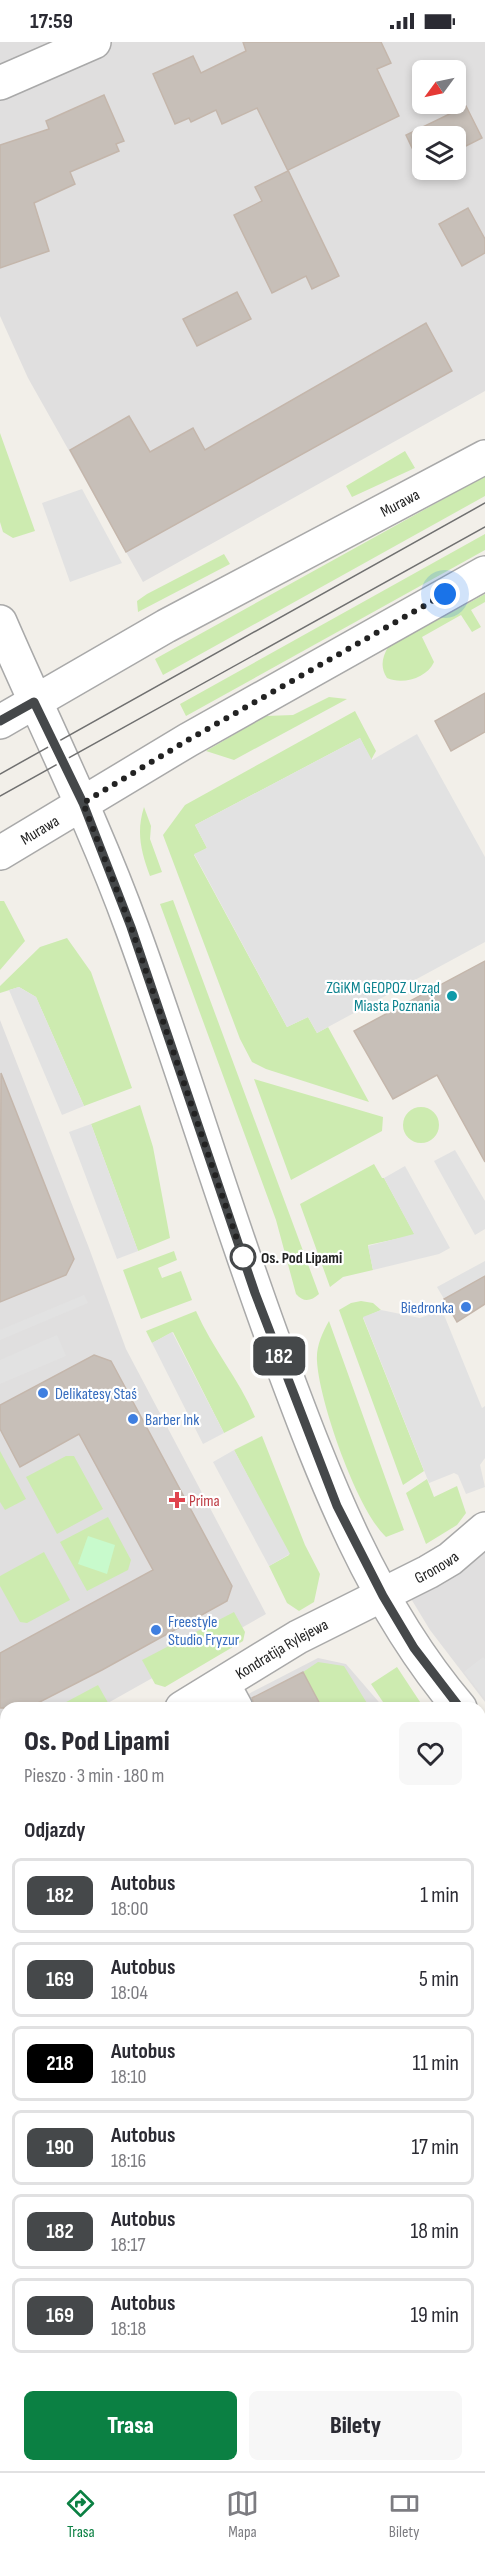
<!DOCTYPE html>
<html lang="pl">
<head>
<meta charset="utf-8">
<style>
  body { margin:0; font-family:"Sofia Sans Condensed",sans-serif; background:#f7f7f7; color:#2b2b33; height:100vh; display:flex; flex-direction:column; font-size:22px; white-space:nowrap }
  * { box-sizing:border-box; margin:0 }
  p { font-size:20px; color:#7c7c81 }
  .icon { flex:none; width:33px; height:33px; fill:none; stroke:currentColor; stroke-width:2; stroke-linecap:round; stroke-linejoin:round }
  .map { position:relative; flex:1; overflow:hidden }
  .side { position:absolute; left:0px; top:1660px; width:486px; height:770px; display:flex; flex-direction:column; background:#fff; border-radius:18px 18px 0 0; box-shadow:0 3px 9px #0003 }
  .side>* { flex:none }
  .badge { padding:0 12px; border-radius:9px; font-size:21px; line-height:39px }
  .needle { width:39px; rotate:237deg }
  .tools { position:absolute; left:412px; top:18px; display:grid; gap:12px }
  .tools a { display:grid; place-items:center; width:54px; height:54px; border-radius:9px; background:#fff; box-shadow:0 3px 9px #0003; font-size:30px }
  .you { position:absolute; width:30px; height:30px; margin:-15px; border:4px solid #fff; border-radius:50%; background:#1a73e8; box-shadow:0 0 0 9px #1a73e833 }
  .map>.badge { position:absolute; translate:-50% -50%; box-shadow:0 0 0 3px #fff }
  h2 { padding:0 24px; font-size:22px; line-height:54px }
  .round { display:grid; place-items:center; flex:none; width:63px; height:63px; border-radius:9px; background:#f7f7f7 }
  .summary { display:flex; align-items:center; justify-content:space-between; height:102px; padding:0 24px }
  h1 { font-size:28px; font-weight:800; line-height:45px }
  .primary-button { display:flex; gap:12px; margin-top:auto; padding:12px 24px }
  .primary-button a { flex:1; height:69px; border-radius:9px; background:#0b8043; color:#fff; font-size:24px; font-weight:800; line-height:69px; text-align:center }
  .primary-button a+a { background:#f7f7f7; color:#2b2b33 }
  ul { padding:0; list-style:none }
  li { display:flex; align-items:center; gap:18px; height:75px; margin:0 12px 9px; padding:0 12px; border:3px solid #e1e1e2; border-radius:9px }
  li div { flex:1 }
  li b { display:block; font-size:22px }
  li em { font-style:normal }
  li .badge { min-width:66px; font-weight:700; text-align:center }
  .status { display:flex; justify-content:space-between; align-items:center; height:42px; padding:0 30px; background:#fff; direction:ltr }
  .status svg { height:16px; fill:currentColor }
  .tab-bar { display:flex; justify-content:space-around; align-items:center; height:84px; border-top:2px solid #e1e1e2; background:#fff; font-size:16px; color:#7c7c81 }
  .tab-bar a { display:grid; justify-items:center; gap:3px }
  .tab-bar .active { color:#0b8043 }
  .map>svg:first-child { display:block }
</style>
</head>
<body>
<div class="status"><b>17:59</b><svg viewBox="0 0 49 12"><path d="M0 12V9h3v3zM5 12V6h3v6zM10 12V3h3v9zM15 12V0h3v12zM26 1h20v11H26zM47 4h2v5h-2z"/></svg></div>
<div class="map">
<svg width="485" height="2429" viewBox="0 0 485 2429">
  <rect width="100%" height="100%" fill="#f2efe9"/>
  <path fill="#e0dfdf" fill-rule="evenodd" d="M 0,0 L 485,0 L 485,349 L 143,540 L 28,336 L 0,274 ZM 423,28 L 456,28 L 456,62 L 423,62 ZM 423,94 L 456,94 L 456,128 L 423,128 Z
    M 0,978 L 89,1206 L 126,1307 L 266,1572 L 99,1666 L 6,1666 L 6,1722 L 0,1727 Z
    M 485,1473 L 485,1660 L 430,1588 L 396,1532 L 430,1514 Z
    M 318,1616 L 346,1622 L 384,1666 L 226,1666 L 252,1650 Z
    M 480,1774 L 485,1779 L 485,2429 L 0,2429 L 0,1812 L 6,1808 L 6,2424 L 480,2424 Z"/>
  <path fill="#ffffe5" d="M 480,2407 L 485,2418 L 485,2429 L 344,2429 L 353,2424 L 480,2424 Z"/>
  <path fill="#cdebb0" d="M 0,391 L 35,489 L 13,496 L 3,490 L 0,480 Z
    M 405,409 L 415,426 L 352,455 L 346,444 Z
    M 485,434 L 485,454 L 163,633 L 155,617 Z
    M 485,492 L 485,508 L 186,674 L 180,662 Z
    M 224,512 L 230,522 L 138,570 L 137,559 L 147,552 Z
    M 485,552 L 485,560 L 471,568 L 481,585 L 472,590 L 461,573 L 422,595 L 434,620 C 427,636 403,643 387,636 C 380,625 382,616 388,605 Z
    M 329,655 L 347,657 L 234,718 L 206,709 L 266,674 L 293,673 Z
    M 355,669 L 376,709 L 371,718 L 360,696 L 195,783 L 207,806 L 194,813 L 287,985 L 308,975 L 317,991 L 328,985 L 369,1060 L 266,1027 L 252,1020 L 240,997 L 163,793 L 185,763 Z
    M 144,765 L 151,784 L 150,797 L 162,830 L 150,834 C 141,810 136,790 144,765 Z
    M 173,858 L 319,1252 C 311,1259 304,1261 296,1252 L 276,1178 L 160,862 Z
    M 0,859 L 4,859 L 25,899 L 0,928 Z
    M 67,896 L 91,930 L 132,1046 L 84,1064 L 36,955 L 19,945 L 0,951 L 0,944 L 40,905 Z
    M 254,1037 L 383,1075 L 382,1089 L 291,1138 Z
    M 140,1063 L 153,1105 L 170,1196 L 138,1209 L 91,1082 Z
    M403 1083a18 18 0 1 1 36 0a18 18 0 1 1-36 0Z
    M 374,1122 L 382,1136 L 384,1136 L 415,1193 L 368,1203 L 373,1228 L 343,1235 L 330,1245 L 300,1162 Z
    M 174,1209 L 177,1218 L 158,1226 L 162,1236 L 181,1229 L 192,1258 L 141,1277 L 123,1228 Z
    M 361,1259 L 373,1261 L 381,1268 L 363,1276 L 424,1429 L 403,1443 L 339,1268 L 351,1261 Z
    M 196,1269 C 212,1306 239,1337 255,1375 L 224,1391 L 173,1290 L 152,1301 L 146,1289 Z
    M 329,1279 L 404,1488 L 386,1495 C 357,1468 319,1359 317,1319 C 316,1305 322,1291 329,1279 Z
    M 262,1394 L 305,1503 L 320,1532 L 314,1560 L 299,1569 L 287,1561 L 269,1524 L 289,1513 L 234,1408 Z
    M 0,1409 L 26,1457 L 5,1468 L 0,1460 Z
    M 66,1414 L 74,1414 L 103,1467 L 57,1492 L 26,1435 Z
    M 427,1437 L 434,1455 L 457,1444 L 466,1471 L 457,1483 L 426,1502 L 406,1451 Z
    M 108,1475 L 131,1518 L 128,1528 L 87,1549 L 60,1500 Z
    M 44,1510 L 70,1558 L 27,1581 L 20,1580 L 0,1544 L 0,1534 Z
    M 234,1570 L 245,1590 L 243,1599 L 165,1645 L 155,1642 L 142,1618 Z
    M 318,1620 L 344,1624 L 370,1666 L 322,1666 L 303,1630 Z
    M 397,1625 L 424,1666 L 387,1666 L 371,1642 Z
    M 98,1643 L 111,1666 L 55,1666 Z
    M 480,1808 L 485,1813 L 485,1975 L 480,1966 Z
    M 6,1927 L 6,2048 L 0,2048 L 0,1931 Z
    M 0,2135 L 6,2135 L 6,2203 L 0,2209 Z
    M 480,2150 L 485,2159 L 485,2286 L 480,2270 Z
    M 6,2210 L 6,2400 L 0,2402 L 0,2217 Z
    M 231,2424 L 353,2424 L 344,2429 L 232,2429 Z"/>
  <path fill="#c8facc" d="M 88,1494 L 115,1503 L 107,1532 L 78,1522 Z"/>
  <path fill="#e2e2e2" d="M 82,447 L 122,521 L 70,540 L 42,461 Z
    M 417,692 L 485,815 L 485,900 L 317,991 L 308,975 L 287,985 L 194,812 L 207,806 L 195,783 L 360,696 L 372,718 Z
    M 19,945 L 36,955 L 84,1064 L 62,1073 L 9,948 Z
    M 91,1082 L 138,1209 L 117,1217 L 69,1090 Z
    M 455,1108 L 485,1159 L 485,1187 L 475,1193 L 434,1119 Z
    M 405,1124 L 450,1206 L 439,1212 L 373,1228 L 368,1204 L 414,1192 L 384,1136 Z
    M 485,1219 L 485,1234 L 444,1257 L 437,1245 Z
    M 84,1253 L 88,1261 L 0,1298 L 0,1288 Z
    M 381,1268 L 420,1276 L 442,1268 L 482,1366 L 485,1364 L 485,1416 L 480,1423 L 485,1445 L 466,1452 L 458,1433 L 454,1431 L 429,1441 L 363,1275 Z
    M 172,1290 L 224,1391 L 203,1402 L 152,1301 Z
    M 57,1293 L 66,1314 L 0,1342 L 0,1318 Z
    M 234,1408 L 290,1512 L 269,1524 L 213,1420 Z
    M 483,1615 L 485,1617 L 485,1657 L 464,1630 Z"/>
  <path fill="#c7bfb8" stroke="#c4b6ab" stroke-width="1.5" d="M 243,0 L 381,0 L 391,21 L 377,27 L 399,74 L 288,128 L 339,234 L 312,247 L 306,234 L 272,251 L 234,173 L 262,159 L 255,145 L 288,129 L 257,66 L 222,82 L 216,68 L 191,80 L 189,76 L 175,82 L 153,32 L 193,14 L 201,31 L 246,9 Z
    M 104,53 L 124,99 L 116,102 L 119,109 L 70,130 L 75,142 L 34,161 L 49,209 L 0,226 L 0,103 L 49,87 L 46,79 Z
    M 466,64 L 482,96 L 456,109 L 456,94 L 423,94 L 422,127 L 406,93 Z
    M 468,166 L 485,197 L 485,211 L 462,224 L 439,182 Z
    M 237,250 L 251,277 L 197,304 L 183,277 Z
    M 426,281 L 452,329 L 126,510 L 70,408 L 129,374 L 150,410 L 193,386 L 205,408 Z
    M 485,651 L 485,690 L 451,709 L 435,679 Z
    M 485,919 L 485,1120 L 437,1033 L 393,1057 L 354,989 Z
    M 1,1031 L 74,1217 L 66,1233 L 0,1260 Z
    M 485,1234 L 485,1262 L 457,1280 L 444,1257 Z
    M 94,1313 L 111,1319 L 232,1544 L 227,1559 L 102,1628 L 28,1666 L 0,1666 L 0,1611 L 153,1528 L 79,1392 L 20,1425 L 0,1387 L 0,1363 Z
    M 303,1630 L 322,1666 L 255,1666 L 252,1656 Z"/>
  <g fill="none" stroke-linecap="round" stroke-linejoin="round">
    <defs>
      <g id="minor">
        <path d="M 0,41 L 94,0"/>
        <path d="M 0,580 C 44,682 94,781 132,886 C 184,1028 226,1172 279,1314 C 325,1438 373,1564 460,1666"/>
        <path id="s1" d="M 0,680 L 166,584 L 485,415"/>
        <path id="s2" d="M 0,811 L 188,698 L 485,531"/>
        <path d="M 223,1642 L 236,1666"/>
        <path id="s3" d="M 182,1666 L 298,1595 L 428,1530 L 450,1517 L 485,1487"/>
        <path d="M 480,1690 L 485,1696"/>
        <path d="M 0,1779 L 6,1775"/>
        <path d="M 0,2124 L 6,2124"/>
        <path d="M 480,2130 L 485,2140"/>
        <path d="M 480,2336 L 485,2334"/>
        <path d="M 174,2429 L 190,2424"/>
      </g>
    </defs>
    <use href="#minor" stroke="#a9a9a9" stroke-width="36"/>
    <use href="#minor" stroke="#fff" stroke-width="33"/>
    <path stroke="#707070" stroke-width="1.5" d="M 0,732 L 485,461
      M 0,754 L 485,485"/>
  </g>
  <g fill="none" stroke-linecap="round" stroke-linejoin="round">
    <defs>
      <path id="line" d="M 0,679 L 34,660 L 83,761 L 131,885 L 255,1251 L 337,1464 L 383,1554 L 414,1606 L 460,1666"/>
    </defs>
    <use href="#line" stroke="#fff" stroke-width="14"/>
    <use href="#line" stroke="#45484a" stroke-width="9"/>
    <path stroke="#222" stroke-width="6" stroke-dasharray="0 10.8" d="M 243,1215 L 131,885 L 83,761 L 188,698 L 445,552"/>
  </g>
  <circle fill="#0f9aa8" stroke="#fff" stroke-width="2" cx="452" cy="954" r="6"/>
  <circle fill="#fff" stroke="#45484a" stroke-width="3" cx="243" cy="1215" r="12"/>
  <g fill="#3f7fe0" stroke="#fff" stroke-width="2">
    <circle cx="466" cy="1265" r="6"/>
    <circle cx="43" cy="1351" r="6"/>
    <circle cx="133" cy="1377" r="6"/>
    <circle cx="156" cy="1588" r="6"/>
  </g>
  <path fill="#e0444e" stroke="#fff" stroke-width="2" d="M174 1449h6v6h6v6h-6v6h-6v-6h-6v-6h6z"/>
  <g text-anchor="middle" stroke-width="4.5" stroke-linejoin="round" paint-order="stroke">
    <g font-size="16" fill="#222" stroke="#fff">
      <text dy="6" stroke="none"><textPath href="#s1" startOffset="456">Murawa</textPath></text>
      <text dy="6" stroke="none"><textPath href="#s2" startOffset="46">Murawa</textPath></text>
      <text dy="6" stroke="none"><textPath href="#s3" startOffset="291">Gronowa</textPath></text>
      <text dy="6" stroke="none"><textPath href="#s3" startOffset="116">Kondratija Rylejewa</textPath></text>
    </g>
    <g font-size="16" fill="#0d838f" stroke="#fff" text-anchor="end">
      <text x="440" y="951">ZGiKM GEOPOZ Urząd<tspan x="440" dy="18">Miasta Poznania</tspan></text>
    </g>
    <g font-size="16" font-weight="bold" fill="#222" stroke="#fff" text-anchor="start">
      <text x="261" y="1221">Os. Pod Lipami</text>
    </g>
    <g font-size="16" fill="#366cbe" stroke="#fff" text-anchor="start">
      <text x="454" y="1271" text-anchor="end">Biedronka</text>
      <text x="55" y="1357">Delikatesy Staś</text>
      <text x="145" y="1383">Barber Ink</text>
      <text x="168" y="1585">Freestyle<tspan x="168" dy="18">Studio Fryzur</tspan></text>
    </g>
    <g font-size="16" fill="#be3a42" stroke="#fff" text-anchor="start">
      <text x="189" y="1464">Prima</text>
    </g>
  </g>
</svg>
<div class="tools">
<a><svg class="needle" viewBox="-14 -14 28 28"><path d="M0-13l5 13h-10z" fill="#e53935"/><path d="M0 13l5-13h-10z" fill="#7c7c81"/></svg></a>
<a><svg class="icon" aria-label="layers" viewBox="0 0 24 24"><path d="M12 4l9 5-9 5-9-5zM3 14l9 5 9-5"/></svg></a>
</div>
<div class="you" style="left:445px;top:552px"></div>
<b class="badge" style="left:279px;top:1314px;background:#45484a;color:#fff">182</b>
<section class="side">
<div class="summary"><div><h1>Os. Pod Lipami</h1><p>Pieszo · 3 min · 180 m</p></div><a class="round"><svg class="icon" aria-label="heart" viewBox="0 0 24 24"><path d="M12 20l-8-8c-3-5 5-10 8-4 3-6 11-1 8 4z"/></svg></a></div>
<h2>Odjazdy</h2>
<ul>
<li><span class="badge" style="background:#45484a;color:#fff">182</span><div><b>Autobus</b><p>18:00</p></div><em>1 min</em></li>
<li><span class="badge" style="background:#45484a;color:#fff">169</span><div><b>Autobus</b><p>18:04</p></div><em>5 min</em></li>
<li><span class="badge" style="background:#000;color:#fff">218</span><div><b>Autobus</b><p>18:10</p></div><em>11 min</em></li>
<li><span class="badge" style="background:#45484a;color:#fff">190</span><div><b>Autobus</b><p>18:16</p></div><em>17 min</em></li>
<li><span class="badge" style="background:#45484a;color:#fff">182</span><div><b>Autobus</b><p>18:17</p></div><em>18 min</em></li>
<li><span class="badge" style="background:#45484a;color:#fff">169</span><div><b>Autobus</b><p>18:18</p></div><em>19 min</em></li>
</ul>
<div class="primary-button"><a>Trasa</a><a>Bilety</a></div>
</section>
</div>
<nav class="tab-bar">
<a class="active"><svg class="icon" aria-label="directions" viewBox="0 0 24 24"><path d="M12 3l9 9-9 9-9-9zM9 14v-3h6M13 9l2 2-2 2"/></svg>Trasa</a>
<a><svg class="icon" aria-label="map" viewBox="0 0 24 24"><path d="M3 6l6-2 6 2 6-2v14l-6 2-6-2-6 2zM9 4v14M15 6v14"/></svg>Mapa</a>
<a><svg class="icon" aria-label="tickets" viewBox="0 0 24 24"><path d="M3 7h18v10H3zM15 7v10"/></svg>Bilety</a>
</nav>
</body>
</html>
